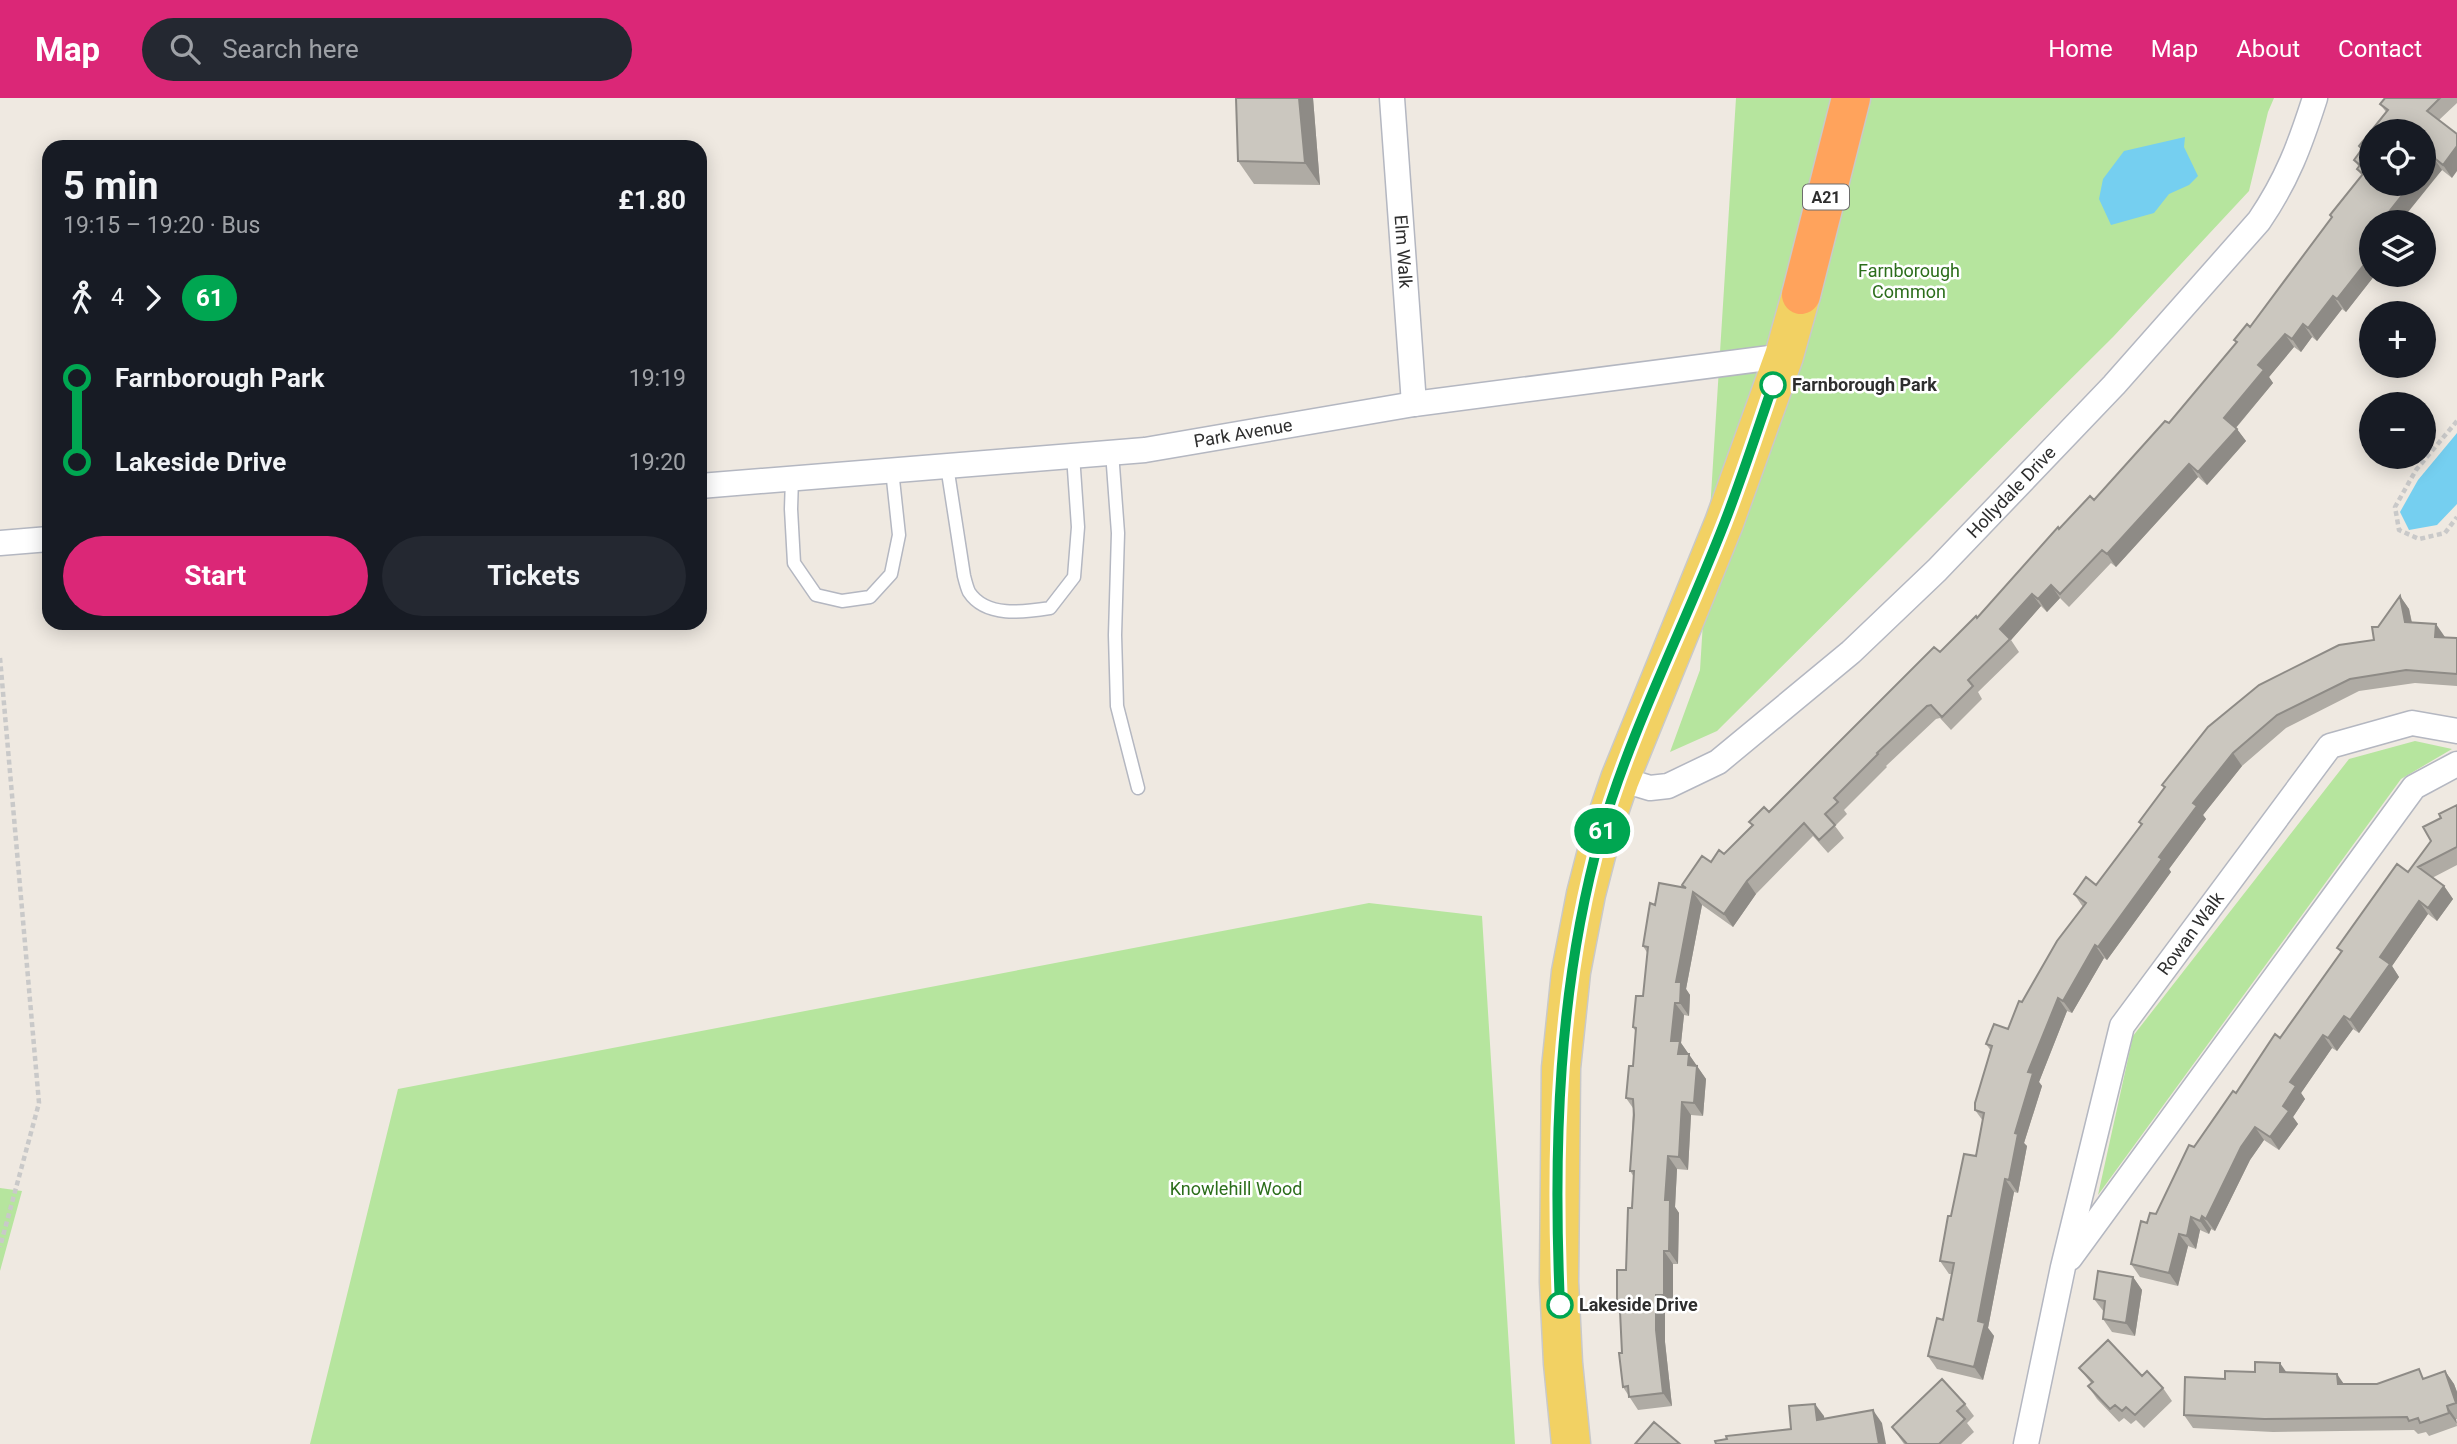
<!DOCTYPE html>
<html lang="en">
<head>
<meta charset="utf-8">
<style>
  body { margin:0; font-family:Roboto,sans-serif; background:#242831; color:#f1f3f6; height:100vh; display:flex; flex-direction:column; font-size:26px; white-space:nowrap }
  * { box-sizing:border-box; margin:0 }
  p { font-size:23px; color:#9ea1a6 }
  .icon { flex:none; width:38px; height:38px; fill:none; stroke:currentColor; stroke-width:2; stroke-linecap:round; stroke-linejoin:round }
  .map { position:relative; flex:1; overflow:hidden }
  .side { position:absolute; left:42px; top:42px; width:665px; height:490px; display:flex; flex-direction:column; background:#171b24; border-radius:21px; box-shadow:0 4px 18px #0003 }
  .side>* { flex:none }
  .badge { padding:0 14px; border-radius:23px; font-size:24px; line-height:46px }
  .buttons { position:absolute; left:2359px; top:21px; display:grid; gap:14px }
  .buttons a { display:grid; place-items:center; width:77px; height:77px; border-radius:50%; background:#171b24; box-shadow:0 4px 18px #0003; font-size:35px }
  .map>.badge { position:absolute; translate:-50% -50%; box-shadow:0 0 0 4px #fff }
  .legs { display:flex; align-items:center; gap:10px; height:77px; padding:0 21px; font-size:23px }
  .legs p { margin-inline-start:auto }
  .summary { display:flex; align-items:center; justify-content:space-between; height:119px; padding:0 21px }
  h1 { font-size:38px; font-weight:700; line-height:52px }
  .button { display:flex; gap:14px; margin-top:auto; padding:14px 21px }
  .button a { flex:1; height:80px; border-radius:42px; background:#db2777; color:#fff; font-size:28px; font-weight:700; line-height:80px; text-align:center }
  .button a+a { background:#242831; color:#f1f3f6 }
  ul { padding:0 21px; list-style:none }
  li { display:flex; align-items:center; gap:24px; height:84px; font-size:26px }
  li i { display:grid; place-items:center; width:10px; height:100%; margin:0 9px; background:currentColor }
  li i::after { content:''; width:18px; height:18px; margin:-9px; border:5px solid; border-radius:50%; background:#171b24 }
  li p { margin-inline-start:auto }
  li:first-child i { background:linear-gradient(#0000 50%,currentColor 0) }
  li:last-child i { background:linear-gradient(currentColor 50%,#0000 0) }
  header { display:flex; align-items:center; gap:42px; box-sizing:border-box; height:98px; padding:0 35px; background:#db2777; color:#fff }
  header strong { font-size:33px }
  nav { display:flex; gap:38px; margin-inline-start:auto; font-size:24px }
  .search { width:490px; height:63px; background:#242831; display:flex; align-items:center; gap:18px; box-sizing:border-box; padding:0 24px; border-radius:38px; color:#9ea1a6; font-size:26px }
  .map>svg:first-child { display:block }
</style>
</head>
<body>
<header>
<strong>Map</strong>
<div class="search"><svg class="icon" aria-label="search" viewBox="0 0 24 24"><circle cx="10" cy="10" r="6"/><path d="M15 15l6 6"/></svg>Search here</div>
<nav><a>Home</a><a>Map</a><a>About</a><a>Contact</a></nav>
</header>
<div class="map">
<svg width="2457" height="1346" viewBox="0 0 2457 1346">
  <rect width="100%" height="100%" fill="#efe9e1"/>
  <path fill="#b6e59e" d="M 1736,0 L 2274,0 L 2268,14 L 2249,93 L 2113,239 L 1717,633 L 1670,654 L 1700,572 Z
    M 2415,643 L 2452,651 L 2401,681 L 2098,1097 L 2133,938 L 2349,661 Z
    M 1369,805 L 1482,818 L 1515,1346 L 310,1346 L 398,991 Z
    M 0,1090 L 22,1093 L 0,1173 Z"/>
  <path fill="#75cff0" d="M 2185,39 L 2184,49 L 2198,78 L 2189,87 L 2169,96 L 2154,115 L 2111,127 L 2099,101 L 2103,81 L 2124,53 Z
    M 2457,335 L 2457,406 L 2437,427 L 2409,432 L 2400,414 L 2418,382 Z"/>
  <g fill="none" stroke-linecap="round" stroke-linejoin="round">
    <defs>
      <path id="lane" d="M 1112,354 L 1118,435 L 1115,537 L 1117,608 L 1138,690
        M 947,368 L 964,478 C 965,482 967,490 969,494 C 986,520 1024,514 1050,510 L 1074,479 L 1078,429 L 1073,357
        M 792,380 L 791,411 L 794,465 L 816,497 L 842,503 L 870,499 L 891,476 L 899,437 L 892,372"/>
      <g id="street">
        <path id="s1" d="M 1392,0 L 1414,306"/>
        <path id="s2" d="M 700,388 L 1145,352 L 1414,306 L 1784,258"/>
        <path d="M 0,445 L 49,441"/>
        <path id="s3" d="M 1620,681 L 1650,690 L 1668,688 L 1718,664 L 1851,554 L 1937,472 L 2114,287 L 2259,123 C 2287,82 2300,47 2315,0"/>
        <path d="M 2070,1160 L 2414,689 L 2457,666"/>
        <path id="s4" d="M 2026,1346 L 2063,1169 L 2122,928 L 2330,648 L 2412,625 L 2457,633"/>
      </g>
      <path id="primary" d="M 1571,1346 L 1563,1265 L 1559,1184 L 1561,970 L 1571,874 L 1586,796 L 1602,734 L 1620,681 L 1724,425 L 1784,258 L 1801,197"/>
      <path id="highway" d="M 1801,197 L 1851,0"/>
    </defs>
    <use href="#lane" stroke="#b4b7c1" stroke-width="15"/>
    <use href="#street" stroke="#b4b7c1" stroke-width="27"/>
    <use href="#primary" stroke="#c9c9c9" stroke-width="41"/>
    <use href="#highway" stroke="#c9c9c9" stroke-width="41"/>
    <path stroke="#c9c9c9" stroke-width="4.5" stroke-dasharray="5 3.5" stroke-linecap="butt" d="M 2457,323 L 2416,372 L 2395,409 L 2399,432 L 2419,441 L 2445,435 L 2457,419
      M 0,560 L 39,1005 L 0,1149"/>
    <use href="#lane" stroke="#fff" stroke-width="12"/>
    <use href="#street" stroke="#fff" stroke-width="24"/>
    <use href="#primary" stroke="#f2d163" stroke-width="38"/>
    <use href="#highway" stroke="#ffa35c" stroke-width="38"/>
  </g>
  <path fill="#afaba4" d="M 1313,0 L 1320,87 L 1254,86 L 1238,63 Z
    M 2385,0 L 2457,0 L 2457,5 L 2439,22 L 2452,80 L 2442,72 L 2371,124 L 2371,177 L 2375,177 L 2346,214 L 2342,211 L 2317,243 L 2312,239 L 2301,254 L 2294,249 L 2269,279 L 2273,285 L 2236,330 L 2246,343 L 2207,387 L 2198,379 L 2116,469 L 2111,465 L 2069,509 L 2060,500 L 2047,514 L 2041,508 L 2011,542 L 2019,554 L 1978,594 L 1982,601 L 1951,632 L 1940,620 L 1936,621 L 1886,668 L 1887,669 L 1844,712 L 1847,716 L 1835,728 L 1844,740 L 1828,755 L 1813,738 L 1756,796 L 1733,829 L 1702,807 L 1686,891 L 1690,897 L 1689,918 L 1684,917 L 1681,945 L 1706,981 L 1703,1018 L 1691,1017 L 1688,1072 L 1677,1071 L 1675,1109 L 1679,1115 L 1678,1166 L 1673,1166 L 1673,1210 L 1665,1210 L 1665,1244 L 1672,1308 L 1638,1312 L 1623,1289 L 1620,1217 L 1617,1212 L 1626,1172 L 1634,1079 L 1630,1073 L 1633,1010 L 1626,1000 L 1633,968 L 1636,934 L 1633,929 L 1643,898 L 1648,856 L 1643,848 L 1655,807 L 1684,789 L 1682,787 L 1711,764 L 1724,756 L 1752,728 L 1749,724 L 1769,714 L 1977,520 L 2059,431 L 2094,402 L 2169,325 L 2236,245 L 2234,242 L 2250,229 L 2332,120 L 2330,117 L 2362,78 L 2357,71 L 2359,69 L 2354,62 L 2362,52 L 2359,48 L 2386,14 L 2380,6 Z
    M 2400,498 L 2409,511 L 2412,524 L 2445,540 L 2457,540 L 2457,588 L 2415,585 L 2359,593 L 2286,630 L 2242,668 L 2203,717 L 2206,721 L 2169,771 L 2171,774 L 2107,862 L 2104,860 L 2072,915 L 2067,913 L 2039,984 L 2042,988 L 2024,1045 L 2027,1048 L 2018,1095 L 2014,1094 L 1988,1230 L 1994,1238 L 1983,1282 L 1937,1271 L 1928,1258 L 1943,1222 L 1952,1176 L 1949,1176 L 1940,1163 L 1951,1118 L 1976,1058 L 1983,1023 L 1975,1012 L 1991,953 L 1986,946 L 2008,931 L 2083,809 L 2074,796 L 2096,787 L 2141,727 L 2139,724 L 2164,690 L 2162,687 L 2374,542 L 2378,529 Z
    M 2457,707 L 2457,767 L 2432,780 L 2444,788 L 2453,801 L 2437,823 L 2428,816 L 2392,868 L 2399,879 L 2359,935 L 2353,931 L 2337,953 L 2332,950 L 2301,995 L 2305,1001 L 2293,1019 L 2298,1026 L 2279,1052 L 2264,1042 L 2250,1062 L 2215,1133 L 2211,1131 L 2209,1136 L 2200,1132 L 2196,1151 L 2188,1148 L 2178,1188 L 2140,1179 L 2131,1166 L 2147,1125 L 2156,1116 L 2194,1049 L 2280,940 L 2341,855 L 2337,850 L 2408,774 L 2431,743 L 2441,720 Z
    M 2133,1179 L 2142,1192 L 2135,1238 L 2112,1234 L 2103,1221 L 2104,1214 L 2094,1201 Z
    M 2079,1270 L 2142,1278 L 2163,1290 L 2172,1303 L 2144,1330 L 2136,1322 L 2131,1326 L 2124,1320 L 2119,1324 L 2097,1301 L 2088,1288 L 2091,1285 Z
    M 2445,1273 L 2454,1286 L 2457,1294 L 2457,1321 L 2456,1321 L 2457,1328 L 2429,1338 L 2426,1334 L 2418,1336 L 2414,1332 L 2273,1334 L 2193,1330 L 2184,1317 L 2225,1281 L 2255,1274 L 2286,1274 L 2344,1286 L 2377,1286 L 2426,1280 Z
    M 1965,1306 L 1974,1318 L 1967,1325 L 1974,1334 L 1961,1346 L 1904,1346 L 1892,1329 Z"/>
  <path fill="#8e8b86" d="M 1299,0 L 1313,0 L 1320,87 L 1305,65 Z
    M 2457,48 L 2457,73 L 2452,80 L 2443,67 Z
    M 2433,59 L 2442,72 L 2400,124 L 2387,124 L 2384,120 L 2411,86 L 2424,86 L 2424,70 Z
    M 2370,159 L 2371,161 L 2371,177 L 2375,177 L 2346,214 L 2337,201 Z
    M 2333,198 L 2342,211 L 2317,243 L 2308,230 Z
    M 2303,226 L 2312,239 L 2301,254 L 2292,241 Z
    M 2285,236 L 2294,249 L 2269,279 L 2273,285 L 2233,333 L 2224,320 L 2258,267 Z
    M 2237,331 L 2246,343 L 2207,387 L 2198,374 Z
    M 2189,366 L 2198,379 L 2116,469 L 2107,456 Z
    M 2051,487 L 2060,500 L 2047,514 L 2038,501 Z
    M 2032,496 L 2041,508 L 2011,542 L 2000,531 Z
    M 2400,498 L 2409,511 L 2414,537 L 2405,524 Z
    M 2436,526 L 2445,539 L 2435,539 Z
    M 2233,655 L 2242,668 L 2203,717 L 2206,721 L 2169,771 L 2171,774 L 2107,862 L 2098,849 L 2159,759 L 2193,705 Z
    M 1747,783 L 1756,796 L 1733,829 L 1724,816 Z
    M 2444,788 L 2453,801 L 2437,823 L 2428,810 Z
    M 1693,794 L 1702,807 L 1686,891 L 1690,897 L 1689,918 L 1680,905 L 1676,884 Z
    M 2419,803 L 2428,816 L 2392,868 L 2399,879 L 2359,935 L 2350,922 L 2380,859 Z
    M 2095,847 L 2104,860 L 2072,915 L 2063,903 Z
    M 2058,900 L 2067,913 L 2039,984 L 2042,988 L 2024,1045 L 2027,1048 L 2018,1095 L 2009,1082 L 2015,1035 L 2028,974 Z
    M 1675,905 L 1684,917 L 1681,945 L 1706,981 L 1703,1018 L 1694,1005 L 1687,968 L 1671,943 Z
    M 2344,918 L 2353,931 L 2337,953 L 2328,940 Z
    M 2323,937 L 2332,950 L 2301,995 L 2305,1001 L 2293,1019 L 2298,1026 L 2279,1052 L 2270,1039 L 2283,1008 L 2290,984 Z
    M 1682,1004 L 1691,1017 L 1688,1072 L 1679,1059 Z
    M 2255,1029 L 2264,1042 L 2250,1062 L 2215,1133 L 2206,1121 L 2241,1049 Z
    M 1668,1058 L 1677,1071 L 1675,1109 L 1679,1115 L 1678,1166 L 1669,1153 L 1665,1102 Z
    M 2005,1081 L 2014,1094 L 1988,1230 L 1994,1238 L 1983,1282 L 1974,1269 L 1978,1223 Z
    M 2202,1118 L 2211,1131 L 2209,1136 L 2200,1123 Z
    M 2191,1119 L 2200,1132 L 2196,1151 L 2187,1138 Z
    M 2179,1136 L 2188,1148 L 2178,1188 L 2169,1175 Z
    M 1664,1153 L 1673,1166 L 1673,1210 L 1664,1197 Z
    M 2133,1179 L 2142,1192 L 2135,1238 L 2126,1225 Z
    M 1656,1197 L 1665,1210 L 1665,1244 L 1672,1308 L 1663,1295 L 1656,1232 Z
    M 2280,1265 L 2289,1278 L 2280,1274 Z
    M 2445,1273 L 2454,1286 L 2457,1294 L 2457,1306 Z
    M 2337,1276 L 2346,1289 L 2338,1286 Z
    M 1815,1306 L 1824,1318 L 1826,1335 L 1817,1322 Z
    M 2447,1308 L 2456,1321 L 2457,1326 L 2449,1315 Z
    M 1873,1312 L 1882,1325 L 1886,1346 L 1879,1346 Z"/>
  <path fill="#cbc7bf" stroke="#8e8b86" stroke-width="2" d="M 1236,0 L 1299,0 L 1305,65 L 1238,63 Z
    M 2385,0 L 2440,0 L 2427,13 L 2457,36 L 2457,48 L 2443,67 L 2433,59 L 2424,70 L 2424,33 L 2371,33 L 2371,86 L 2411,86 L 2384,120 L 2389,124 L 2371,124 L 2371,160 L 2370,159 L 2337,201 L 2333,198 L 2308,230 L 2303,226 L 2292,241 L 2285,236 L 2258,267 L 2264,272 L 2224,320 L 2237,331 L 2198,374 L 2189,366 L 2107,456 L 2102,452 L 2060,496 L 2051,487 L 2038,501 L 2032,496 L 2000,531 L 2010,541 L 1968,582 L 1973,588 L 1942,619 L 1931,607 L 1927,608 L 1877,655 L 1878,656 L 1834,700 L 1838,704 L 1825,716 L 1835,727 L 1819,742 L 1804,725 L 1747,783 L 1724,816 L 1693,794 L 1676,884 L 1681,884 L 1680,905 L 1675,905 L 1671,943 L 1680,943 L 1678,956 L 1689,956 L 1688,967 L 1697,968 L 1694,1005 L 1682,1004 L 1679,1059 L 1668,1058 L 1665,1102 L 1670,1102 L 1669,1153 L 1664,1153 L 1664,1197 L 1656,1197 L 1656,1232 L 1663,1295 L 1629,1299 L 1628,1288 L 1623,1289 L 1619,1255 L 1622,1255 L 1620,1213 L 1617,1212 L 1617,1172 L 1626,1172 L 1628,1110 L 1632,1110 L 1634,1073 L 1630,1073 L 1634,1017 L 1633,1001 L 1626,1000 L 1629,968 L 1633,968 L 1636,930 L 1633,929 L 1636,898 L 1643,898 L 1648,849 L 1643,848 L 1650,805 L 1655,807 L 1659,785 L 1686,790 L 1682,787 L 1702,758 L 1711,764 L 1719,752 L 1724,756 L 1753,727 L 1749,724 L 1764,709 L 1769,714 L 1934,549 L 1940,554 L 1976,518 L 1977,520 L 2058,429 L 2059,431 L 2090,398 L 2094,402 L 2165,323 L 2169,325 L 2237,244 L 2234,242 L 2247,226 L 2250,229 L 2332,119 L 2330,117 L 2363,76 L 2357,71 L 2360,67 L 2354,62 L 2362,51 L 2359,48 L 2388,12 L 2380,6 Z
    M 2400,498 L 2405,524 L 2436,526 L 2435,539 L 2457,540 L 2457,576 L 2406,572 L 2350,581 L 2277,617 L 2233,655 L 2193,705 L 2197,708 L 2159,759 L 2162,761 L 2098,849 L 2095,847 L 2063,903 L 2058,900 L 2028,974 L 2033,975 L 2015,1035 L 2018,1036 L 2009,1082 L 2005,1081 L 1978,1223 L 1985,1225 L 1974,1269 L 1928,1258 L 1937,1220 L 1943,1222 L 1954,1165 L 1940,1163 L 1948,1118 L 1951,1118 L 1964,1056 L 1976,1058 L 1984,1015 L 1975,1012 L 1975,1005 L 1992,948 L 1986,946 L 1994,926 L 2008,931 L 2019,903 L 2022,904 L 2057,843 L 2086,805 L 2074,796 L 2086,779 L 2096,787 L 2142,726 L 2139,724 L 2165,689 L 2162,687 L 2208,629 L 2259,587 L 2339,547 L 2374,542 L 2372,529 L 2378,529 Z
    M 2457,707 L 2457,749 L 2418,769 L 2444,788 L 2428,810 L 2419,803 L 2380,859 L 2390,866 L 2350,922 L 2344,918 L 2328,940 L 2323,937 L 2290,984 L 2296,988 L 2283,1008 L 2289,1013 L 2270,1039 L 2255,1029 L 2241,1049 L 2206,1121 L 2202,1118 L 2200,1123 L 2191,1119 L 2187,1138 L 2179,1136 L 2169,1175 L 2131,1166 L 2141,1123 L 2147,1125 L 2150,1115 L 2156,1116 L 2189,1047 L 2194,1049 L 2233,993 L 2236,995 L 2275,936 L 2280,940 L 2342,853 L 2337,850 L 2397,766 L 2408,774 L 2431,743 L 2423,729 L 2441,720 L 2439,716 Z
    M 2098,1173 L 2133,1179 L 2126,1225 L 2103,1221 L 2105,1203 L 2094,1201 Z
    M 2108,1242 L 2142,1278 L 2147,1273 L 2163,1290 L 2135,1317 L 2126,1309 L 2122,1313 L 2115,1307 L 2110,1311 L 2088,1288 L 2093,1284 L 2079,1270 Z
    M 2255,1264 L 2280,1265 L 2280,1274 L 2337,1276 L 2338,1286 L 2377,1286 L 2419,1271 L 2423,1281 L 2445,1273 L 2456,1305 L 2447,1308 L 2449,1315 L 2420,1325 L 2418,1320 L 2409,1323 L 2407,1319 L 2264,1321 L 2184,1317 L 2185,1279 L 2225,1281 L 2225,1273 L 2255,1274 Z
    M 1942,1281 L 1965,1306 L 1957,1313 L 1965,1321 L 1939,1346 L 1907,1346 L 1892,1329 Z
    M 1815,1306 L 1817,1322 L 1873,1312 L 1879,1346 L 1716,1346 L 1715,1343 L 1727,1341 L 1726,1338 L 1791,1331 L 1789,1308 Z
    M 1654,1324 L 1680,1346 L 1635,1346 Z"/>
  <g fill="none" stroke-linecap="round" stroke-linejoin="round">
    <defs>
      <path id="line-1" d="M 1560,1207 C 1553,1049 1558,888 1601,735 C 1632,629 1684,529 1724,426 C 1742,380 1757,333 1773,287"/>
    </defs>
    <use href="#line-1" stroke="#fff" stroke-width="16"/>
    <use href="#line-1" stroke="#00a651" stroke-width="10"/>
  </g>
  <g fill="#fff" stroke="#00a651" stroke-width="3.5">
    <circle cx="1773" cy="287" r="12"/>
    <circle cx="1560" cy="1207" r="12"/>
  </g>
  <g text-anchor="middle" stroke-width="5" stroke-linejoin="round" paint-order="stroke">
    <rect fill="#fff" stroke="#6d6d6d" stroke-width="2" x="1803" y="86.5" width="46" height="25" rx="5"/>
    <g font-size="16" font-weight="bold" fill="#2e2e2e">
      <text x="1826" y="105">A21</text>
    </g>
    <g font-size="18" fill="#2e2e2e" stroke="#fff">
      <text dy="6" stroke="none"><textPath href="#s1" startOffset="154">Elm Walk</textPath></text>
      <text dy="6" stroke="none"><textPath href="#s2" startOffset="546">Park Avenue</textPath></text>
      <text dy="6" stroke="none"><textPath href="#s3" startOffset="504">Hollydale Drive</textPath></text>
      <text dy="6" stroke="none"><textPath href="#s4" startOffset="544">Rowan Walk</textPath></text>
    </g>
    <g font-size="18" fill="#2c6e1b" stroke="#fff">
      <text x="1909" y="179">Farnborough<tspan x="1909" dy="21">Common</tspan></text>
      <text x="1236" y="1097">Knowlehill Wood</text>
    </g>
    <g font-size="18" font-weight="bold" fill="#2e2e2e" stroke="#fff" text-anchor="start">
      <text x="1792" y="293">Farnborough Park</text>
      <text x="1579" y="1213">Lakeside Drive</text>
    </g>
  </g>
</svg>
<div class="buttons">
<a><svg class="icon" aria-label="locate" viewBox="0 0 24 24"><circle cx="12" cy="12" r="6"/><path d="M12 2v4M12 18v4M2 12h4M18 12h4"/></svg></a>
<a><svg class="icon" aria-label="layers" viewBox="0 0 24 24"><path d="M12 4l9 5-9 5-9-5zM3 14l9 5 9-5"/></svg></a>
<a>+</a>
<a>−</a>
</div>
<b class="badge" style="left:1602px;top:733px;background:#00a651;color:#fff">61</b>
<section class="side">
<div class="summary"><div><h1>5 min</h1><p>19:15 – 19:20 · Bus</p></div><b>£1.80</b></div>
<div class="legs"><svg class="icon" aria-label="walk" viewBox="0 0 24 24"><circle cx="13" cy="4" r="2"/><path d="M13 8l-2 6 4 7M11 14l-3 7M7 12l3-4h3l4 4"/></svg>4<svg class="icon" aria-label="forward" viewBox="0 0 24 24"><path d="M9 5l7 7-7 7"/></svg><b class="badge" style="background:#00a651;color:#fff">61</b></div>
<ul>
<li><i style="color:#00a651"></i><b>Farnborough Park</b><p>19:19</p></li>
<li><i style="color:#00a651"></i><b>Lakeside Drive</b><p>19:20</p></li>
</ul>
<div class="button"><a>Start</a><a>Tickets</a></div>
</section>
</div>
</body>
</html>
